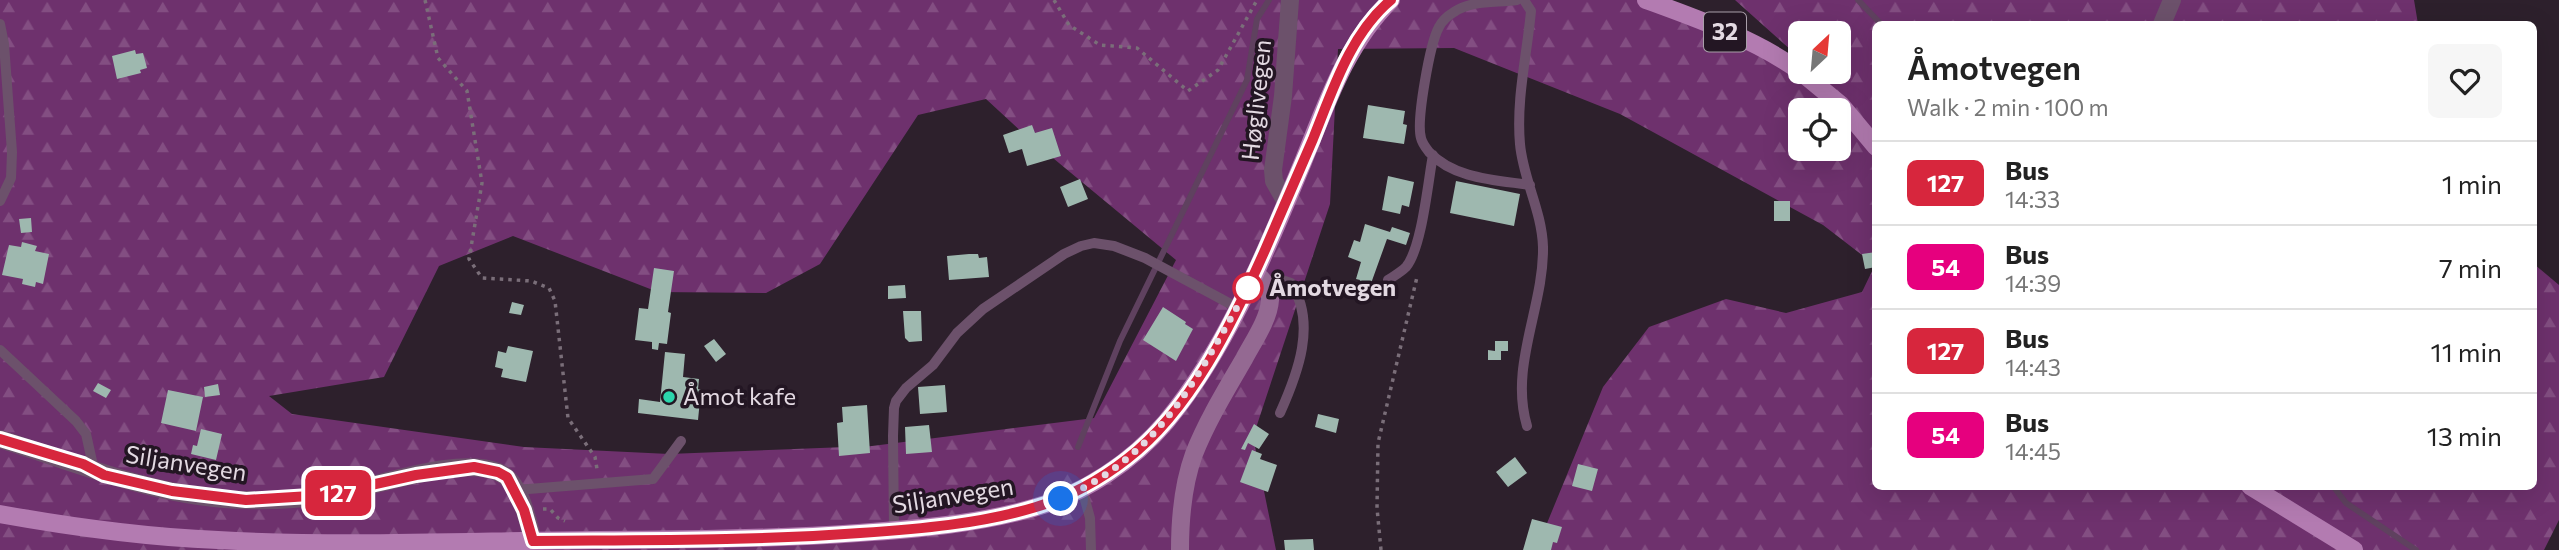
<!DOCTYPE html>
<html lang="en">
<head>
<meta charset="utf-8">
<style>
  body { margin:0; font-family:Commissioner,sans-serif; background:#f6f6f6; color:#222; height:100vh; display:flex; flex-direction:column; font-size:26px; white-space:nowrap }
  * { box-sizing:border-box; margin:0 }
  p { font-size:23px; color:#767676 }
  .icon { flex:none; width:38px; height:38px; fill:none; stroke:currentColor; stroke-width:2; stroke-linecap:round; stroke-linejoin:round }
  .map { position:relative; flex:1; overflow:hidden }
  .details { position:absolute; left:1872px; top:21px; width:665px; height:469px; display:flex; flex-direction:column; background:#fff; border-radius:10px; box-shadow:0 7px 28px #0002 }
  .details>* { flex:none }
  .badge { padding:0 14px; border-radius:10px; font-size:24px; line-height:46px }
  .needle { width:46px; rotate:26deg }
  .tools { position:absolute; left:1788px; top:21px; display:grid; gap:14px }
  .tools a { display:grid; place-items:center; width:63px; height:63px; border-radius:10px; background:#fff; box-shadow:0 7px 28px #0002; font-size:35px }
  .you { position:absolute; width:35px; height:35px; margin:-18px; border:5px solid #fff; border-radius:50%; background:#1a73e8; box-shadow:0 0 0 10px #1a73e833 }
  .map>.badge { position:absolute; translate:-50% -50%; box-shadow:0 0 0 4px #fff }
  .round { display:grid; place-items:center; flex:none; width:74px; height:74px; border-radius:10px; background:#f6f6f6 }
  .summary { display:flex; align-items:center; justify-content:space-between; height:119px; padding:0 35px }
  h1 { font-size:33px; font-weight:600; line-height:52px }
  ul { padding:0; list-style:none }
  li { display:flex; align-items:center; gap:21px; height:84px; padding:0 35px; border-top:2px solid #e0e0e0 }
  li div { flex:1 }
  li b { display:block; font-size:26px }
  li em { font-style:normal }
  li .badge { min-width:77px; font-weight:700; text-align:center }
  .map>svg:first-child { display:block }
</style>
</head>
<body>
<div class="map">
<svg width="2559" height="550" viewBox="0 0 2559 550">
  <defs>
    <pattern id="forest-firs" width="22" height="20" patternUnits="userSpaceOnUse" patternTransform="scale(1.75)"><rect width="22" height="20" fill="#6e316d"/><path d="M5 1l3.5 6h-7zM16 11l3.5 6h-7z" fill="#834e82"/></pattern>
  </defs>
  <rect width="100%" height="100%" fill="#2d202c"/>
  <path fill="url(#forest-firs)" fill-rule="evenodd" d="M 0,0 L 1647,0 L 1814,72 L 1839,72 L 1839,33 L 1801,33 L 1801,59 L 1735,0 L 2414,0 L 2418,24 L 1876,24 L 1876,486 L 2534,486 L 2534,264 L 2559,285 L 2559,520 L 2544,550 L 1536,550 L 1603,387 L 1649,327 L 1726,299 L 1786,313 L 1862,292 L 1875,265 L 1823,225 L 1620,114 L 1454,48 L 1338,49 L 1330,204 L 1253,437 L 1276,550 L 0,550 ZM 986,99 L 1024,134 L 1176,260 L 1094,418 L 872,446 L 669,454 L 524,447 L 292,414 L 269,396 L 384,377 L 439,266 L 513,236 L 658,292 L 766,293 L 820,264 L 918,115 ZM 1801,110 L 1839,110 L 1839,149 L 1801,149 Z"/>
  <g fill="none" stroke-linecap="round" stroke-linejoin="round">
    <path stroke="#5f415f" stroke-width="6" d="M 1858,0 L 1881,24
      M 1078,447 L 1120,341 L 1247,80 L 1257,19 L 1269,0
      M 2333,486 L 2346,503 L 2416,550"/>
  </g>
  <path fill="#9eb8af" d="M 135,50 L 136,54 L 143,53 L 147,68 L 140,70 L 141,73 L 117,79 L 112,56 Z
    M 1368,105 L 1405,111 L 1403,124 L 1407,125 L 1404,144 L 1363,138 Z
    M 1032,125 L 1035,133 L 1052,128 L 1061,156 L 1027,166 L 1022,149 L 1009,153 L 1003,135 Z
    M 1388,176 L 1414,182 L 1409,207 L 1402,205 L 1400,214 L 1382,210 Z
    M 1080,179 L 1088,199 L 1068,207 L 1060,187 Z
    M 1456,181 L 1520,194 L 1514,226 L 1450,213 Z
    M 1774,201 L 1790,201 L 1790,221 L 1774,221 Z
    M 31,218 L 32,232 L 21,233 L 19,219 Z
    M 1365,224 L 1390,232 L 1392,227 L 1410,233 L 1406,245 L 1387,239 L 1369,289 L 1359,286 L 1360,280 L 1356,279 L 1361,262 L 1348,257 L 1354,240 L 1360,242 Z
    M 22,242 L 37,246 L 35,251 L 49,254 L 43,284 L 36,282 L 35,287 L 22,284 L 23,279 L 2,275 L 9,245 L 21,247 Z
    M 1876,252 L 1876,267 L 1865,269 L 1862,254 Z
    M 969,254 L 978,254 L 979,258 L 987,257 L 989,277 L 949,280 L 947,256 Z
    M 654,268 L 674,271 L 668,312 L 671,313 L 667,344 L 659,343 L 658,350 L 652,349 L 652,342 L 635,340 L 639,308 L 648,309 Z
    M 905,285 L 906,298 L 888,299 L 888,286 Z
    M 512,302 L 524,305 L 521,315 L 509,313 Z
    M 1163,307 L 1186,322 L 1185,324 L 1193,329 L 1176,361 L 1143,340 Z
    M 903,311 L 921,311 L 922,341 L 909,342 L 905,338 Z
    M 714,339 L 726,354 L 716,362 L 704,346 Z
    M 1495,341 L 1508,341 L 1508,351 L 1501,351 L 1501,360 L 1488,360 L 1488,350 L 1495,351 Z
    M 508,346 L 533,351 L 526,382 L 501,377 L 503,369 L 495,367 L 498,351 L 506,353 Z
    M 665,352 L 685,354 L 683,377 L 699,379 L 698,389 L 701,390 L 698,420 L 638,413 L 639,399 L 660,402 Z
    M 98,383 L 111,390 L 106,398 L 93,391 Z
    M 218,384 L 220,395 L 205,397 L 204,387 Z
    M 945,385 L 947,412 L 920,414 L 918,387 Z
    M 168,390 L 203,397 L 196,431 L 161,423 Z
    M 867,405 L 870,453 L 839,456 L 837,423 L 843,422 L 842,407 Z
    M 1318,414 L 1339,419 L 1336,433 L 1315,427 Z
    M 1254,424 L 1269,434 L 1259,449 L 1248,443 L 1245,450 L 1241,449 Z
    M 929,425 L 932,452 L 906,454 L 905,427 Z
    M 201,429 L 222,434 L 216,460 L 191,454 L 193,445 L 197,446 Z
    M 1252,450 L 1262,454 L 1260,459 L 1277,465 L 1268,492 L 1240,482 Z
    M 1515,457 L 1527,473 L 1508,487 L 1496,472 Z
    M 1578,464 L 1598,469 L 1592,491 L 1572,486 Z
    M 1532,519 L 1562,527 L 1557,543 L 1553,542 L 1551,550 L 1523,550 Z
    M 1313,539 L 1314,550 L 1285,550 L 1284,540 Z"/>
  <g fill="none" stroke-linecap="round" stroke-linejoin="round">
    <path stroke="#7a6e79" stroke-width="3.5" stroke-dasharray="3.5 5" stroke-linecap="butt" d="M 425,0 L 438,58 L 467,91 L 482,183 L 469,259 L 482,278 L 531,281 L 549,288 L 555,301 L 568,418 L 595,457 L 597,469
      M 1054,0 L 1069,25 L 1100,45 L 1137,48 L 1188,91 L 1218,70 L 1257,0
      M 543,509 L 550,509 L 558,518 L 565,521
      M 1381,550 L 1377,508 L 1378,443 L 1417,277"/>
    <path stroke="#6c516b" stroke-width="10" d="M 1517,0 C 1496,3 1472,0 1454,12 C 1449,15 1442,21 1439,27 C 1430,43 1416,121 1421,138 C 1422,143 1426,148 1429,152 C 1454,179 1496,180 1530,185
      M 1524,0 L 1531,11 C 1527,55 1516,99 1520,144 C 1523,179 1542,211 1543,247 C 1544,307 1509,366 1527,426
      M 0,24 L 4,44 L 12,152 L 11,178 L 0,201
      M 1388,280 C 1394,276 1401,272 1406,267 C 1422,248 1428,181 1433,155
      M 1268,290 L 1282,280 L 1291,283 C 1317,323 1298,373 1280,413
      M 0,350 L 76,421 L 86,434 L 94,470
      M 1082,489 L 1090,518 L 1091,550
      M 516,490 L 653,479 L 681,441
      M 894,531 L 893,436 L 894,408 L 896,401 L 906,388 L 933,365 L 957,333 L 983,309 L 1064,254 L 1081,246 L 1094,243 L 1114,246 L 1145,258 L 1238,308"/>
    <path stroke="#6c516b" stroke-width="18" d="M 2162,24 L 2172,0
      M 1286,202 L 1274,181 L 1273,170 L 1283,96 L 1290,0
      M 0,439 C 80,464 161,499 247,500 C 272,501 301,499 326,495 C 373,489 454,455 498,472 C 521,481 527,519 533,541"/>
    <path stroke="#946992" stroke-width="18" d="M 1180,550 C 1180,518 1183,484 1194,454 C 1207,421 1226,390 1244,359 C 1253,342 1269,319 1270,300 C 1271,288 1264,280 1255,273"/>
    <path stroke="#b37bb1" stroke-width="18" d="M 1646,0 C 1698,19 1755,39 1801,72
      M 1801,72 L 1841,105 L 1876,147
      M 2250,486 L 2354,550
      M 0,514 C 72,527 145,537 218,540 C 344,547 471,541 597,540 C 684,540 771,539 858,533 C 917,529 977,524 1033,508 C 1084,494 1132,462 1166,422 C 1228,347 1266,251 1303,162 C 1326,105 1346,44 1391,0"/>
  </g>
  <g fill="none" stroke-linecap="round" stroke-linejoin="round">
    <defs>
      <path id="line" d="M 0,439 L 83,464 L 104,475 L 172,491 L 246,500 L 326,495 L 416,475 L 474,467 L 498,472 L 507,477 L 524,510 L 533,541 C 642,540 751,541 860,533 C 919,529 980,524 1036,507 C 1069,497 1100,480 1127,459 C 1191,410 1233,322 1265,250 C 1281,213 1297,176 1313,139 C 1332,92 1350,34 1391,0"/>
    </defs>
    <use href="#line" stroke="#fff" stroke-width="16"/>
    <use href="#line" stroke="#d7263d" stroke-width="10"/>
    <path stroke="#e3d9e2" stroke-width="7" stroke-dasharray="0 12.6" d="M 1061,499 C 1163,453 1196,378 1248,288"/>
  </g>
  <circle fill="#fff" stroke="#d7263d" stroke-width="3.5" cx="1248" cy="288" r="14"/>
  <circle fill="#2bd5ac" stroke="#231623" stroke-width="2.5" cx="669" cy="397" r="7"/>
  <g text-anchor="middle" stroke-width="7" stroke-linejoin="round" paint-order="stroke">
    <rect fill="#231623" stroke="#a99ea9" stroke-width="2" x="1704" y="12.5" width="42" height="39" rx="5"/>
    <g font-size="23" font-weight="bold" fill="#e3d9e2">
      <text x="1725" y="40">32</text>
    </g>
    <g font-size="24" fill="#e3d9e2" stroke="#231623">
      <text transform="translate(1257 100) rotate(-84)" y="8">Høglivegen</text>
      <text transform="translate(186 464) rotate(9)" y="8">Siljanvegen</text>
      <text transform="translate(953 496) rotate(-9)" y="8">Siljanvegen</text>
    </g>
    <g font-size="24" font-weight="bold" fill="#e3d9e2" stroke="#231623" text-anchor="start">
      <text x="1269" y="296">Åmotvegen</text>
    </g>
    <g font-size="24" fill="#e3d9e2" stroke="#231623" text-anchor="start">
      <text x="683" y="405">Åmot kafe</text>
    </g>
  </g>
</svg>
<div class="tools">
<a><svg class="needle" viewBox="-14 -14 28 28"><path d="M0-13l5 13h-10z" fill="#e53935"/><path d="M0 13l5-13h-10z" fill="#767676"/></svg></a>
<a><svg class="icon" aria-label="locate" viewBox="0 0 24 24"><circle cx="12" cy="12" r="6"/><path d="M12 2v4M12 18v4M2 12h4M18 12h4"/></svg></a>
</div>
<div class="you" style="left:1061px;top:499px"></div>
<b class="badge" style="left:338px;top:493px;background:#d7263d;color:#fff">127</b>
<section class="details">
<div class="summary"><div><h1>Åmotvegen</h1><p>Walk · 2 min · 100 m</p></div><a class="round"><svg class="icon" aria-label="heart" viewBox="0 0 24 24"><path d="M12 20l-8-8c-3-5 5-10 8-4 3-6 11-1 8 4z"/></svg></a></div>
<ul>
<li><span class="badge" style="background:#d7263d;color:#fff">127</span><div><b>Bus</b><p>14:33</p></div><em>1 min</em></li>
<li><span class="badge" style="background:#e6007e;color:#fff">54</span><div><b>Bus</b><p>14:39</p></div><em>7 min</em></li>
<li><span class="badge" style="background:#d7263d;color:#fff">127</span><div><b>Bus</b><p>14:43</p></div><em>11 min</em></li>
<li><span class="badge" style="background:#e6007e;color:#fff">54</span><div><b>Bus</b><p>14:45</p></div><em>13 min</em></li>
</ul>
</section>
</div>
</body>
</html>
